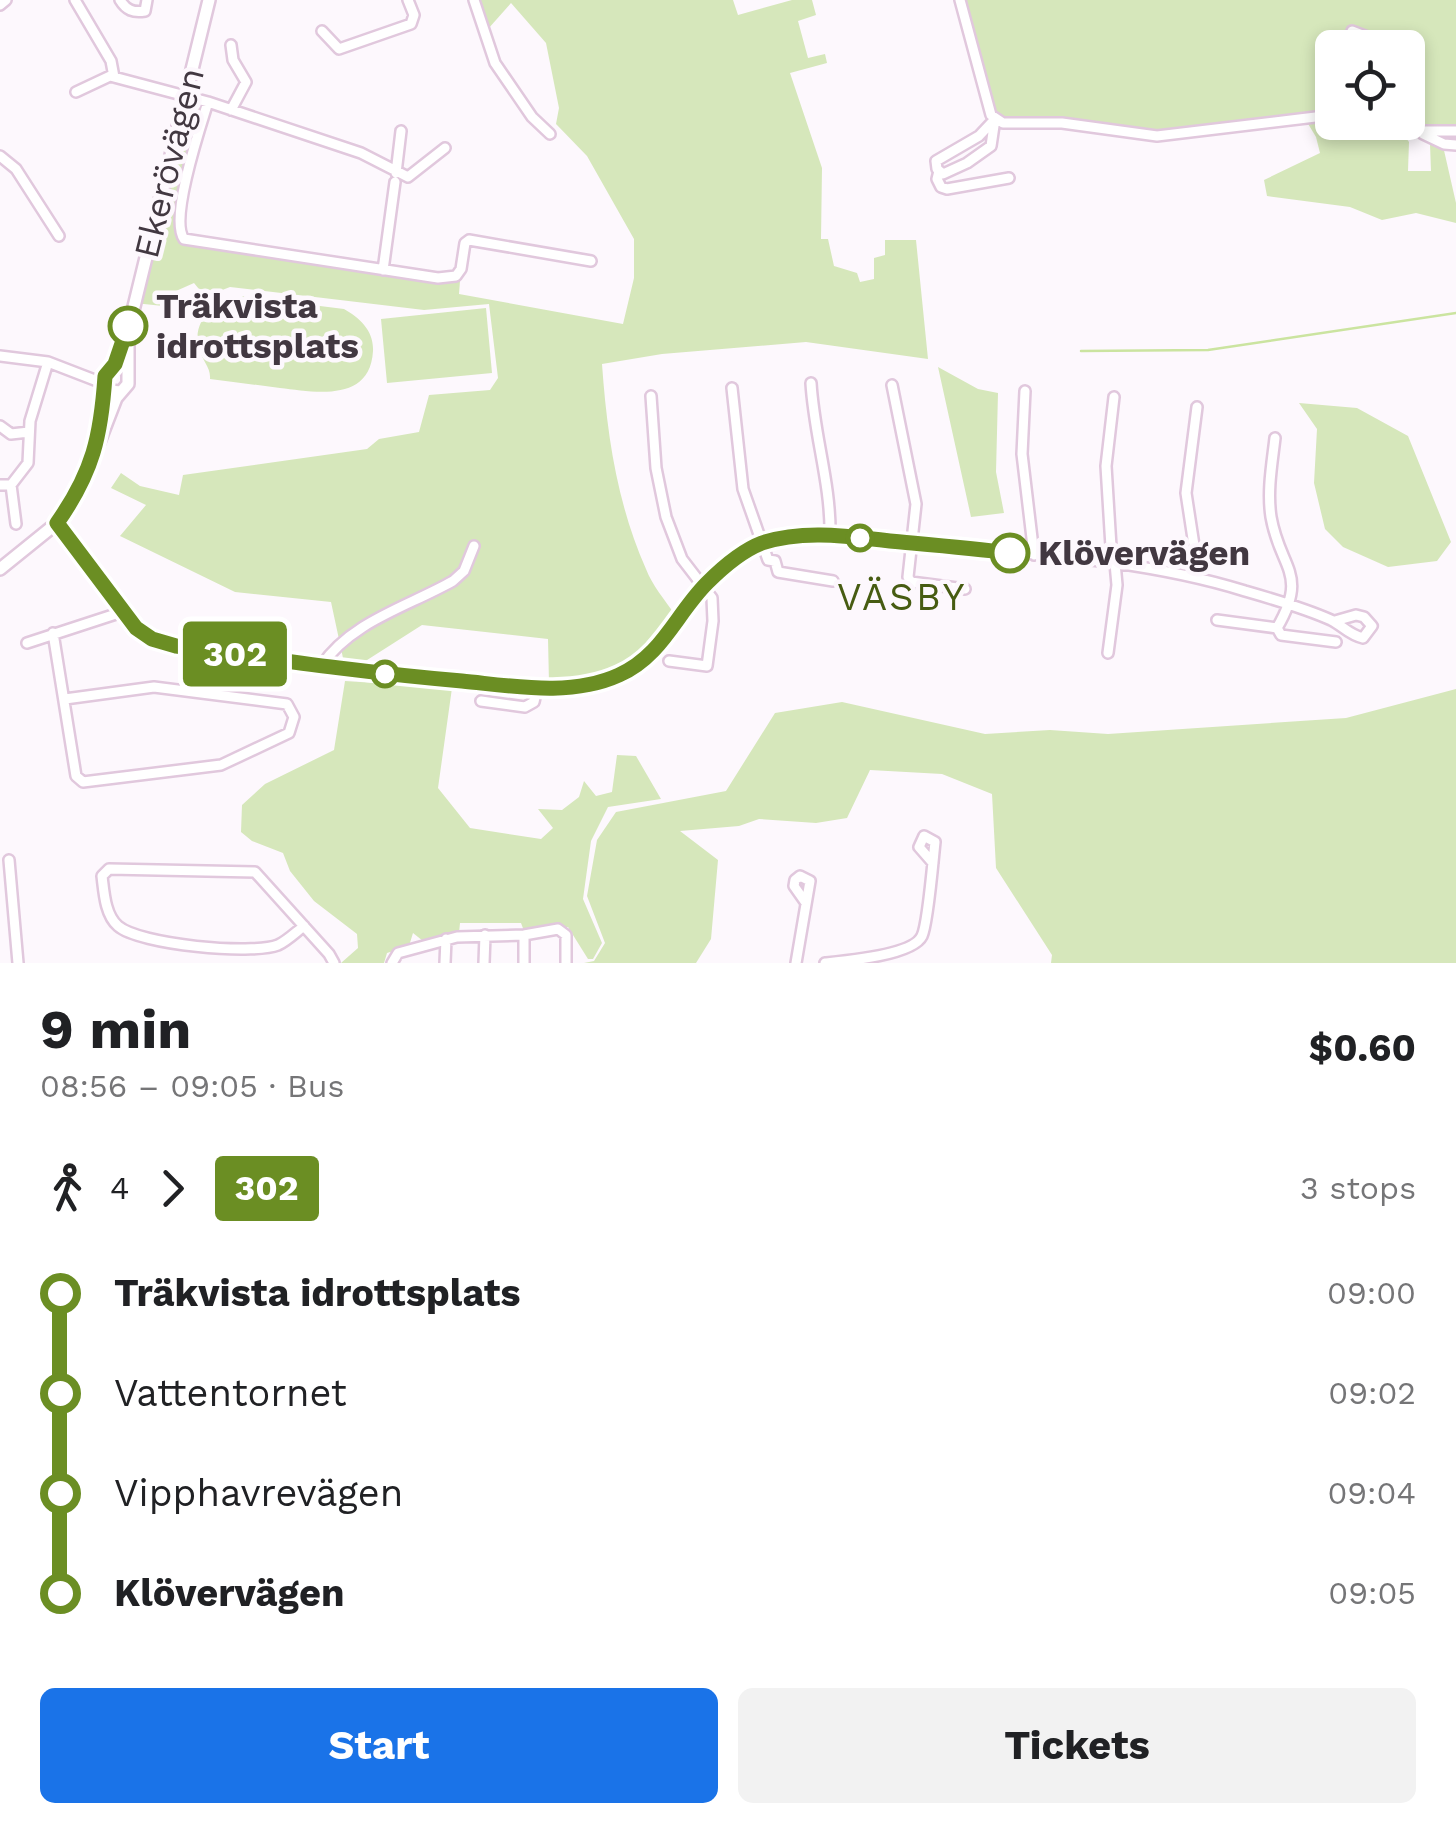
<!DOCTYPE html>
<html lang="en">
<head>
<meta charset="utf-8">
<style>
  body { margin:0; font-family:"Work Sans",sans-serif; background:#f2f2f2; color:#202124; height:100vh; display:flex; flex-direction:column; font-size:38px; white-space:nowrap }
  * { box-sizing:border-box; margin:0 }
  p { font-size:32px; color:#757577 }
  .icon { flex:none; width:55px; height:55px; fill:none; stroke:currentColor; stroke-width:2; stroke-linecap:round; stroke-linejoin:round }
  .map { position:relative; height:963px; overflow:hidden }
  .drawer { display:flex; flex-direction:column; background:#fff; flex:1 }
  .drawer>* { flex:none }
  .badge { padding:0 20px; border-radius:8px; font-size:35px; line-height:65px }
  .buttons { position:absolute; left:1315px; top:30px; display:grid; gap:20px }
  .buttons a { display:grid; place-items:center; width:110px; height:110px; border-radius:15px; background:#fff; box-shadow:0 5px 15px #0003; font-size:50px }
  .map>.badge { position:absolute; translate:-50% -50%; box-shadow:0 0 0 5px #fff }
  .legs { display:flex; align-items:center; gap:15px; height:110px; padding:0 40px; font-size:32px }
  .legs p { margin-inline-start:auto }
  .headline { display:flex; align-items:center; justify-content:space-between; height:170px; padding:0 40px }
  h1 { font-size:55px; font-weight:700; line-height:75px }
  .button { display:flex; gap:20px; margin-top:auto; padding:20px 40px }
  .button a { flex:1; height:115px; border-radius:15px; background:#1a73e8; color:#fff; font-size:40px; font-weight:700; line-height:115px; text-align:center }
  .button a+a { background:#f2f2f2; color:#202124 }
  ul { padding:0 40px; list-style:none }
  li { display:flex; align-items:center; gap:35px; height:100px; font-size:38px }
  li i { display:grid; place-items:center; width:15px; height:100%; margin:0 12px; background:currentColor }
  li i::after { content:''; width:25px; height:25px; margin:-12px; border:8px solid; border-radius:50%; background:#fff }
  li p { margin-inline-start:auto }
  li:first-child i { background:linear-gradient(#0000 50%,currentColor 0) }
  li:last-child i { background:linear-gradient(currentColor 50%,#0000 0) }
  .map>svg:first-child { display:block }
</style>
</head>
<body>
<div class="map">
<svg width="1456" height="963" viewBox="0 0 1456 963">
  <rect width="100%" height="100%" fill="#fdf8fd"/>
  <path fill="#d6e7bb" d="M 476,0 L 733,0 L 738,15 L 792,0 L 812,0 L 816,15 L 798,21 L 808,58 L 825,54 L 827,63 L 790,73 L 822,168 L 821,239 L 828,239 L 834,266 L 857,273 L 860,282 L 874,279 L 874,258 L 885,255 L 885,240 L 916,240 L 928,359 L 806,342 L 662,354 L 602,364 C 607,434 617,504 646,569 C 652,585 665,600 675,615 L 636,657 L 598,677 L 549,683 L 548,639 L 422,625 L 364,662 L 343,658 L 331,602 L 235,592 L 120,536 L 146,505 L 111,488 L 121,473 L 140,486 L 179,495 L 183,475 L 367,449 L 379,439 L 419,432 L 429,395 L 490,390 L 498,378 L 489,304 L 424,310 L 230,287 L 212,294 L 203,294 L 194,283 L 176,291 L 173,307 L 134,303 L 185,96 L 208,102 L 192,150 L 180,235 L 263,252 L 460,281 L 459,294 L 623,324 L 634,278 L 634,239 L 587,156 L 556,124 L 559,108 L 546,43 L 511,3 L 488,29 Z
    M 963,0 L 1456,0 L 1456,124 L 1420,128 L 1391,123 L 1408,122 L 1408,48 L 1332,48 L 1332,113 L 1155,132 L 1006,121 L 997,116 L 992,107 Z
    M 1326,118 L 1378,135 L 1406,138 L 1409,142 L 1408,171 L 1431,171 L 1430,144 L 1443,146 L 1456,203 L 1456,223 L 1416,213 L 1382,220 L 1350,207 L 1267,196 L 1264,180 L 1320,153 L 1316,137 L 1307,122 Z
    M 241,296 L 344,309 C 360,318 374,331 373,351 C 370,403 315,392 280,388 C 257,385 234,382 210,379 C 211,367 202,361 199,348 C 191,321 216,298 241,296 Z
    M 486,308 L 492,373 L 387,383 L 381,319 Z
    M 938,367 L 978,389 L 998,393 L 996,472 L 1004,513 L 971,517 Z
    M 1299,403 L 1357,408 L 1408,436 L 1451,542 L 1437,561 L 1388,567 L 1343,547 L 1325,529 L 1314,483 L 1317,429 Z
    M 345,681 L 452,688 L 438,788 L 470,828 L 541,839 L 553,828 L 538,809 L 562,810 L 579,797 L 584,781 L 596,796 L 612,792 L 617,755 L 636,756 L 661,799 L 608,807 L 591,841 L 583,899 L 602,943 L 593,959 L 588,959 L 568,927 L 524,931 L 521,923 L 460,923 L 459,933 L 423,941 L 413,933 L 409,946 L 387,953 L 384,963 L 341,963 L 358,948 L 357,934 L 314,901 L 290,871 L 283,853 L 252,841 L 241,832 L 242,805 L 265,784 L 334,750 Z
    M 1456,689 L 1456,963 L 1051,963 L 1052,955 L 996,868 L 992,794 L 942,774 L 870,770 L 847,818 L 816,823 L 759,819 L 739,826 L 680,831 L 718,860 L 711,939 L 696,963 L 584,963 L 594,961 L 605,943 L 587,896 L 597,840 L 616,812 L 726,791 L 775,713 L 842,702 L 985,734 L 1050,730 L 1108,734 L 1346,718 Z"/>
  <g fill="none" stroke-linecap="round" stroke-linejoin="round">
    <path stroke="#cbe4a0" stroke-width="2.5" d="M 1081,351 L 1208,350 L 1456,313"/>
    <defs>
      <path id="minor" d="M 75,0 L 111,61 L 114,77
        M 120,0 C 126,10 133,13 145,11 L 147,0
        M 474,0 L 495,63 L 532,117 L 550,134
        M 960,0 L 991,115 L 1003,123 L 1062,123 L 1157,136 L 1332,115
        M 0,5 L 6,0
        M 322,31 L 339,49 L 411,24 L 414,15 L 408,0
        M 1352,31 L 1396,48
        M 1408,53 L 1413,60 L 1408,75
        M 76,92 L 110,76 L 208,102 L 361,153 L 408,177 L 445,148
        M 208,102 C 200,128 169,219 184,239 L 438,278 L 456,276 L 461,269 L 465,243 L 469,240 L 591,261
        M 231,110 L 246,82 L 233,60 L 231,45
        M 995,119 L 991,146 L 967,163 L 943,174 L 937,169 L 936,161 L 979,136 Z
        M 1353,122 L 1375,131 L 1456,131
        M 1423,134 L 1444,144 L 1456,145
        M 0,156 L 16,169 L 59,236
        M 939,171 L 937,179 L 941,187 L 947,189 L 1009,178
        M 396,173 L 401,131
        M 383,270 L 395,182
        M 0,356 L 48,362 L 105,384
        M 811,383 C 814,435 831,484 830,535
        M 892,385 L 916,504 L 908,577 L 911,582 L 965,589
        M 732,388 L 743,489 L 768,560 L 775,561 L 778,572 L 833,581
        M 1025,391 L 1022,454 L 1034,555
        M 651,396 L 656,468 L 666,517 L 682,559 L 712,598 L 713,621 L 707,666 L 669,661
        M 1197,407 L 1186,493 L 1199,578
        M 0,426 L 11,434 L 29,432
        M 0,485 L 11,485 L 28,463 L 30,421 L 48,362
        M 11,485 L 16,524
        M 57,523 L 136,628 L 152,639 L 176,645 C 271,659 366,673 461,681 C 513,686 568,696 618,676 C 694,644 694,546 796,536 C 839,532 882,541 924,544 C 1031,554 1142,559 1245,591 C 1273,599 1304,608 1331,620 C 1343,626 1349,635 1363,638 L 1372,626 L 1364,617 L 1356,615 L 1335,621
        M 1112,563 L 1106,466 L 1114,397
        M 1217,620 L 1277,628 C 1309,573 1280,569 1271,517 C 1267,491 1272,464 1275,438
        M 1277,628 L 1281,635 L 1336,642
        M 53,633 L 76,776 L 83,782 L 221,765 L 289,733 L 294,717 L 287,704 L 154,687 L 65,699
        M 27,643 L 122,612
        M 1108,653 L 1117,585 L 1115,563
        M 321,666 C 352,621 407,607 453,581 L 464,571 L 474,546
        M 481,701 L 525,707 L 534,702 L 537,688
        M 9,860 L 18,963
        M 304,926 C 296,932 287,941 278,945 C 252,955 140,945 118,926 C 105,915 104,892 102,876 L 109,869 L 255,872 L 329,954 L 334,963
        M 524,935 L 524,963
        M 392,963 L 398,953 L 457,937 L 524,935 L 558,929 L 566,935 L 566,963
        M 445,963 L 446,939
        M 484,963 L 485,935
        M 796,963 L 810,881 L 800,876 L 795,880 L 794,886 L 806,903
        M 825,963 C 846,961 913,955 922,936 C 928,924 933,860 935,842 L 924,836 L 919,847 L 933,863"/>
      <path id="major" d="M 115,369 L 108,373 L 105,384 L 109,391 L 121,392
        M 111,370 L 129,327 L 209,0
        M 0,569 L 57,523 L 69,505 L 87,473 L 116,398 L 128,384 L 128,339"/>
    </defs>
    <use href="#minor" stroke="#e1c8dd" stroke-width="14"/>
    <use href="#major" stroke="#e1c8dd" stroke-width="16"/>
    <use href="#minor" stroke="#fff" stroke-width="9"/>
    <use href="#major" stroke="#fff" stroke-width="11"/>
  </g>
  <g fill="none" stroke-linecap="round" stroke-linejoin="round">
    <defs>
      <path id="line-1" d="M 128,326 L 115,364 L 105,376 C 101,436 93,472 57,523 L 136,628 L 152,639 L 176,646 C 271,659 366,673 462,681 C 513,686 571,697 619,675 C 662,656 676,614 707,583 C 722,568 741,551 762,543 C 809,527 863,539 912,543 C 945,546 978,549 1010,553"/>
    </defs>
    <use href="#line-1" stroke="#fff" stroke-width="22"/>
    <use href="#line-1" stroke="#6b8e23" stroke-width="15"/>
  </g>
  <g fill="#fff" stroke="#6b8e23" stroke-width="5">
    <circle cx="128" cy="326" r="18"/>
    <circle cx="860" cy="538" r="12"/>
    <circle cx="1010" cy="553" r="18"/>
    <circle cx="385" cy="674" r="12"/>
  </g>
  <g text-anchor="middle" stroke-width="9" stroke-linejoin="round" paint-order="stroke">
    <g font-size="35" fill="#423841" stroke="#fdf8fd">
      <text transform="translate(169 163) rotate(-76)" y="12">Ekerövägen</text>
    </g>
    <g font-size="35" font-weight="bold" fill="#423841" stroke="#fdf8fd" text-anchor="start">
      <text x="156" y="318">Träkvista<tspan x="156" dy="40">idrottsplats</tspan></text>
      <text x="1038" y="565">Klövervägen</text>
    </g>
    <g font-size="38" letter-spacing="2.5" fill="#475c12" stroke="#fdf8fd">
      <text x="902" y="610">VÄSBY</text>
    </g>
  </g>
</svg>
<div class="buttons">
<a><svg class="icon" aria-label="locate" viewBox="0 0 24 24"><circle cx="12" cy="12" r="6"/><path d="M12 2v4M12 18v4M2 12h4M18 12h4"/></svg></a>
</div>
<b class="badge" style="left:235px;top:654px;background:#6b8e23;color:#fff">302</b>
</div>
<section class="drawer">
<div class="headline"><div><h1>9 min</h1><p>08:56 – 09:05 · Bus</p></div><b>$0.60</b></div>
<div class="legs"><svg class="icon" aria-label="walk" viewBox="0 0 24 24"><circle cx="13" cy="4" r="2"/><path d="M13 8l-2 6 4 7M11 14l-3 7M7 12l3-4h3l4 4"/></svg>4<svg class="icon" aria-label="forward" viewBox="0 0 24 24"><path d="M9 5l7 7-7 7"/></svg><b class="badge" style="background:#6b8e23;color:#fff">302</b><p>3 stops</p></div>
<ul>
<li><i style="color:#6b8e23"></i><b>Träkvista idrottsplats</b><p>09:00</p></li>
<li><i style="color:#6b8e23"></i><span>Vattentornet</span><p>09:02</p></li>
<li><i style="color:#6b8e23"></i><span>Vipphavrevägen</span><p>09:04</p></li>
<li><i style="color:#6b8e23"></i><b>Klövervägen</b><p>09:05</p></li>
</ul>
<div class="button"><a>Start</a><a>Tickets</a></div>
</section>
</body>
</html>
